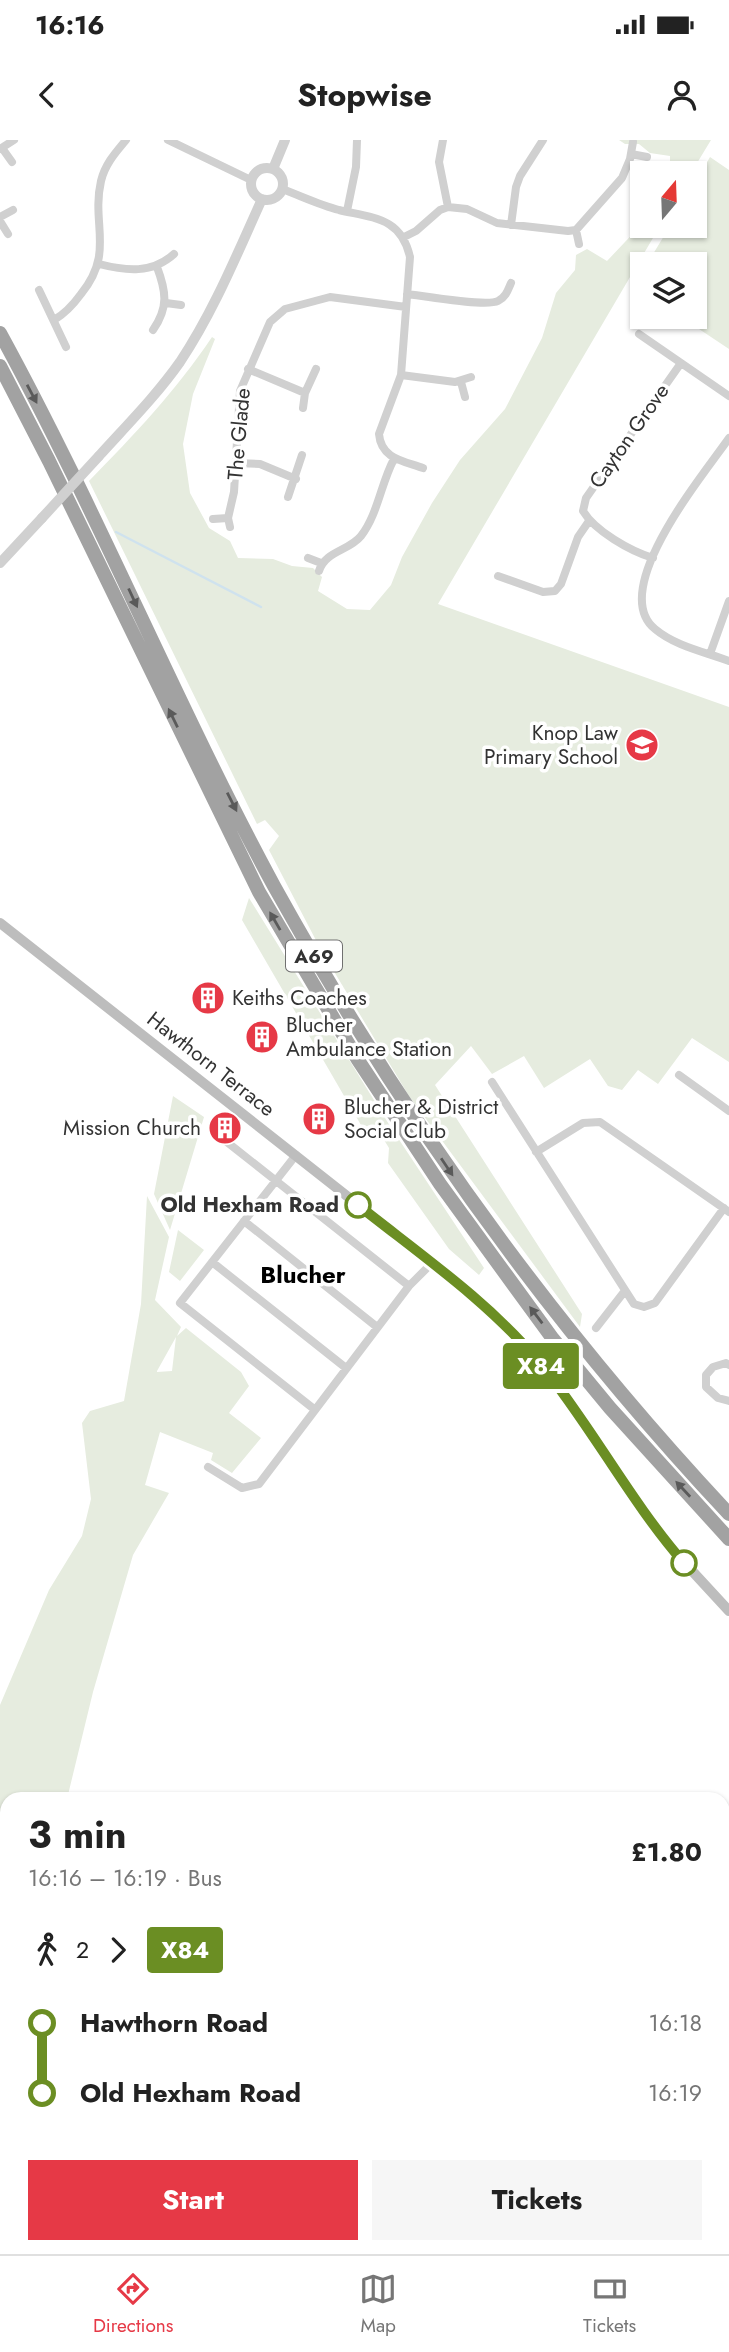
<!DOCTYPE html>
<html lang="en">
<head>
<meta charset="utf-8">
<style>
  body { margin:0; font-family:Jost,sans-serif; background:#f6f6f6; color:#222; height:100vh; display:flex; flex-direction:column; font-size:26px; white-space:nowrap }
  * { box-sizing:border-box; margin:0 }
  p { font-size:23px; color:#767676 }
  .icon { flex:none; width:38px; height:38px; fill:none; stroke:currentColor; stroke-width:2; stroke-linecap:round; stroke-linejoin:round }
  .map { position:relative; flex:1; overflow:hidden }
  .side { position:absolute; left:0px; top:1652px; width:730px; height:462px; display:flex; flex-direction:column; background:#fff; border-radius:21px 21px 0 0; box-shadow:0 2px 5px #0004 }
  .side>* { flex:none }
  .badge { padding:0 14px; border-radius:5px; font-size:24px; line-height:46px }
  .needle { width:46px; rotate:19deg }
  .tools { position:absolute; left:630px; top:21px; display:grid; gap:14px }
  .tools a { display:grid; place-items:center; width:77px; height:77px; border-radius:0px; background:#fff; box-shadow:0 2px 5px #0004; font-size:35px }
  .map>.badge { position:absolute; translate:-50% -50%; box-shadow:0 0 0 4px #fff }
  .legs { display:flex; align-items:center; gap:10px; height:77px; padding:0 28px; font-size:23px }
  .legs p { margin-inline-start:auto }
  .headline { display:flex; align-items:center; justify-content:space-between; height:119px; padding:0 28px }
  h1 { font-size:38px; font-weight:700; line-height:52px }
  .primary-button { display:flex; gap:14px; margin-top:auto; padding:14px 28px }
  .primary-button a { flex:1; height:80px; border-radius:0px; background:#e63946; color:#fff; font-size:28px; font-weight:700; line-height:80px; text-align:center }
  .primary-button a+a { background:#f6f6f6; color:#222 }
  ul { padding:0 28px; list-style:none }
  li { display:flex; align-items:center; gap:24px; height:70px; font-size:26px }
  li i { display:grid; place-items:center; width:10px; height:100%; margin:0 9px; background:currentColor }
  li i::after { content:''; width:18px; height:18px; margin:-9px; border:5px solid; border-radius:50%; background:#fff }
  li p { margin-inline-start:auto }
  li:first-child i { background:linear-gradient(#0000 50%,currentColor 0) }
  li:last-child i { background:linear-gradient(currentColor 50%,#0000 0) }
  .status { display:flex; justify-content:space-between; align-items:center; height:49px; padding:0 35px; background:#fff; direction:ltr }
  .status svg { height:19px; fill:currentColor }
  header { display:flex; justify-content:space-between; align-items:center; height:91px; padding:0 28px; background:#fff; font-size:32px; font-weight:700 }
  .tab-bar { display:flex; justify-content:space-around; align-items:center; height:98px; border-top:2px solid #e0e0e0; background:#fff; font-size:19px; color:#767676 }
  .tab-bar a { display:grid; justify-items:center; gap:4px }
  .tab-bar .active { color:#e63946 }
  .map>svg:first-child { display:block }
</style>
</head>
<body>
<div class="status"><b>16:16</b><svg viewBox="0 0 49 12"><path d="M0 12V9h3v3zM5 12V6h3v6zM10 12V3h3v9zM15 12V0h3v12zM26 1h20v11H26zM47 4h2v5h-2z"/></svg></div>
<header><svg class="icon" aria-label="back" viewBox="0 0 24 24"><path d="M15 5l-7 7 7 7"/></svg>Stopwise<svg class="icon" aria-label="person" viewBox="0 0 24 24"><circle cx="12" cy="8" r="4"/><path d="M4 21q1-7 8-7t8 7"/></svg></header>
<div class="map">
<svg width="729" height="2114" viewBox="0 0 729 2114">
  <rect width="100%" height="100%" fill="#fff"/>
  <path fill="#e6ecdf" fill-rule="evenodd" d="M 619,0 L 711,0 L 691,33 L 670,33 L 670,16 L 650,13 L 639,4 L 625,4 Z
    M 710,17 L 729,30 L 729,209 L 681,177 L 695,177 L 695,124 L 647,124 L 670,86 L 695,86 L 695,43 Z
    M 642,84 L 642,86 L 660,86 L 438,464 L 729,567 L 729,922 L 692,898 L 658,944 L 638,930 L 622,950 L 608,946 L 590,919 L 544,948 L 524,916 L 492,934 L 471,906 L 435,945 L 582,1174 L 580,1187 L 409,956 L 321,810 L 269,710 L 279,696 L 265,680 L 257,684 L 89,341 C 135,294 175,252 212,197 L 215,199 L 193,254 L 183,304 L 190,353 L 209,388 L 230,401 L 238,418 L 273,419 L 292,426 L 313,428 L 322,437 L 318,451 L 347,469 L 370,470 L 391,445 L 402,417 L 432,363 L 460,320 L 505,269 L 542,198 L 556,153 L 575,130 L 576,115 L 587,109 L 607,121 Z
    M 249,758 L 390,986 L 484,1128 L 479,1135 L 449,1109 L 388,1023 L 389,1008 L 381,995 L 365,992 L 242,780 Z
    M 173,956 L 204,977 L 170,1090 L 154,1054 Z
    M 147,1056 L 169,1097 L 155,1160 L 181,1187 L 177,1196 L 186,1188 L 241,1232 L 249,1246 L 229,1273 L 261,1298 L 232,1333 L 211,1320 L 213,1313 L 160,1292 L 145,1345 L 169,1353 L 133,1415 L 93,1552 L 67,1659 L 7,1659 L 7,2106 L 0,2106 L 0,1565 L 49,1450 L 82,1396 L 91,1359 L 82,1283 L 90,1271 L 124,1261 L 141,1164 ZM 176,1197 L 172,1231 L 157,1232 L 157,1231 Z
    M 178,1090 L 204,1110 L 180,1141 L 169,1132 Z
    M 15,2107 L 91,2107 L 93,2114 Z"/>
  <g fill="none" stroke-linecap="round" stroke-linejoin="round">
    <path stroke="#cfe2ee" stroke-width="2.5" d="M 116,392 L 261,467"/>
    <path stroke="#d0d0d0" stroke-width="8" d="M 168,0 L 251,40
      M 443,0 L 439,22 L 448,67
      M 2,8 L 12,22
      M 0,9 L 14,0
      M 631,14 L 647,17
      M 282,49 C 301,56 320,65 339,70 C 373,78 401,77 410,117 L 401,235 L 379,294 C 381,319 404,321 423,328
      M 347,71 L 356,27 L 357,0
      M 0,77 L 13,70
      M 0,81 L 8,94
      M 511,85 L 516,47 L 520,36 L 543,0
      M 576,90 L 579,104
      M 404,97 L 416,91 L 440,70 L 448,67 L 467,69 L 497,83 L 568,91 L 576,90 L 622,38 L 630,19 L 633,2
      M 99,124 C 126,131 152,134 174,114
      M 39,150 L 66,207
      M 407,154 C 424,156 486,167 498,161 C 506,157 508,150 511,143
      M 166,163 L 181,165
      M 54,180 C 66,173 73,165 81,154 C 115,112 91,85 101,41 C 105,24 116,12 126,0
      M 153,190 C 169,167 166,151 157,127
      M 639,194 L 729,256
      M 248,229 L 305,253
      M 401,235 L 455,242 L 471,237
      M 461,242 L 465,257
      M 303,268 L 305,253 L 316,229
      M 729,298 C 704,334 607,450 655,489 C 675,506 705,512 729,521
      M 235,323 L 260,324 L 296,339
      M 288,357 L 302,315
      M 213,379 L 228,378
      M 230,387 L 228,378 L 234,352 L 240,251 L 270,182 L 285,169 L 330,157 L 406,167
      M 308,418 L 321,423
      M 653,418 C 630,411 595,391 583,371 L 586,358 L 681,223
      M 319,431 C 325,411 349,411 361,396 C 378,374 381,343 394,319
      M 498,436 L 543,452 L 555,451 L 561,444 L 578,397 L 589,381
      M 710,514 L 729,461
      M 679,935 L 729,971
      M 492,942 L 634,1164 L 644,1167 L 655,1163 L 724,1068
      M 213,991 L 409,1146
      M 536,1012 L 583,983 L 600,982 L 729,1072
      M 296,1015 L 180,1163 L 314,1269
      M 244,1081 L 377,1187
      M 212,1122 L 346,1228
      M 596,1188 L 624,1152
      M 729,1225 L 726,1223 L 713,1227 L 706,1235 L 706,1247 L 718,1258 L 729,1261
      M 208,1327 L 242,1348 L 259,1344 L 409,1146 L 432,1123
      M 723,2020 L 729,2020
      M 723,2100 L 729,2102
      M 509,2113 L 521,2107
      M 634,2114 L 636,2107"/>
    <path stroke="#d0d0d0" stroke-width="10" d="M251 44a16 16 0 1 1 32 0a16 16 0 1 1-32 0Z
      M 273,29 L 285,0
      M 99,316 C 127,285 156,256 180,222 C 214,171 237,114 262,59
      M 0,423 L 42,378"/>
    <path stroke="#bdbdbd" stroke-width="10" d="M 0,783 L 460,1145 L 512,1192 L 540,1224 L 565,1256 L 670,1407 L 729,1471"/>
    <path stroke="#a2a2a2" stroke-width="14" d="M 0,193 C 99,374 176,565 274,746 C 400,974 551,1184 729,1374
      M 0,226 L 49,321 L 259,752 L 358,920 L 440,1044 L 553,1199 L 610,1268 L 729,1399"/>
    <path stroke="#d0d0d0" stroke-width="10" d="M 42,378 L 99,316"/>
  </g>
  <defs><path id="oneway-solid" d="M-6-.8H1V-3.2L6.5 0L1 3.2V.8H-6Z" transform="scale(1.75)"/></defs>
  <g fill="#5a5a5a">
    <use href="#oneway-solid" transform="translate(32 254) rotate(62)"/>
    <use href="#oneway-solid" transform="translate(133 458) rotate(65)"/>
    <use href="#oneway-solid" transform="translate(173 578) rotate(-116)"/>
    <use href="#oneway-solid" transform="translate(232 662) rotate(63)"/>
    <use href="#oneway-solid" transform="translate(275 781) rotate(-120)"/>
    <use href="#oneway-solid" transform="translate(447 1027) rotate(56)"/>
    <use href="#oneway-solid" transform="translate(536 1175) rotate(-127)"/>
    <use href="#oneway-solid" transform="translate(683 1349) rotate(-133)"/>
  </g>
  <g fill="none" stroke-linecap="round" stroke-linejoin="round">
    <defs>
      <path id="line-1" d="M 358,1065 C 421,1115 488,1161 540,1223 C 592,1287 630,1361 684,1423"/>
    </defs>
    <use href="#line-1" stroke="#fff" stroke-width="16"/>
    <use href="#line-1" stroke="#6b8e23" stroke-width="10"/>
  </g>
  <defs>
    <symbol id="school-disc" viewBox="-11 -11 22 22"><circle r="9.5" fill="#e63946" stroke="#fff"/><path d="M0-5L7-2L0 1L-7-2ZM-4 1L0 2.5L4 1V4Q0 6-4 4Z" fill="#fff"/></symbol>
    <symbol id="building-disc" viewBox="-11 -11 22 22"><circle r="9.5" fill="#e63946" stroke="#fff"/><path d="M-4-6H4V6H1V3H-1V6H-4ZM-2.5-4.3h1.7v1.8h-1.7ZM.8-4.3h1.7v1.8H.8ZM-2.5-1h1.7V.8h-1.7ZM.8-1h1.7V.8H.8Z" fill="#fff"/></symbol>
  </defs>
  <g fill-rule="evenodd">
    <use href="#school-disc" x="623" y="586" width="38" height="38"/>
    <use href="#building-disc" x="189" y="839" width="38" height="38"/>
    <use href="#building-disc" x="243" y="878" width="38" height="38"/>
    <use href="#building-disc" x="300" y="960" width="38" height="38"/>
    <use href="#building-disc" x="206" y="969" width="38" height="38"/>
  </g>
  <g fill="#fff" stroke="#6b8e23" stroke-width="3.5">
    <circle cx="358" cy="1065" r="12"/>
    <circle cx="684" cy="1423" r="12"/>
  </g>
  <g text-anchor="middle" stroke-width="7" stroke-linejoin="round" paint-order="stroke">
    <rect fill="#fff" stroke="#707070" stroke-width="2" x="286" y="800.5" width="56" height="31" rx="5"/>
    <g font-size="19" font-weight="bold" fill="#333">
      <text x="314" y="823">A69</text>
    </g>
    <g font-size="21" fill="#333" stroke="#fff">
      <text transform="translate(239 294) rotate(-85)" y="7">The Glade</text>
      <text transform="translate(629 296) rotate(-55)" y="7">Cayton Grove</text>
      <text transform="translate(211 924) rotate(38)" y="7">Hawthorn Terrace</text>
    </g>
    <g font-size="21" fill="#333" stroke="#fff" text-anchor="start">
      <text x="618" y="600" text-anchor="end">Knop Law<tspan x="618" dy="24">Primary School</tspan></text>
      <text x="232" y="865">Keiths Coaches</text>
      <text x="286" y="892">Blucher<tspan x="286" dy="24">Ambulance Station</tspan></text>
      <text x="344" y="974">Blucher &amp; District<tspan x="344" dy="24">Social Club</tspan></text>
      <text x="201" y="995" text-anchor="end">Mission Church</text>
    </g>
    <g font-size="21" font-weight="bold" fill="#333" stroke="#fff" text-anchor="end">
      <text x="339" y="1072">Old Hexham Road</text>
    </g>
    <g font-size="24" font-weight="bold" fill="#000" stroke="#fff">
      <text x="303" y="1143">Blucher</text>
    </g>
  </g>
</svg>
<div class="tools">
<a><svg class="needle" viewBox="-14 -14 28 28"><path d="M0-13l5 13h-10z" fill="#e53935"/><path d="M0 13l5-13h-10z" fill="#767676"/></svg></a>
<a><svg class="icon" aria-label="layers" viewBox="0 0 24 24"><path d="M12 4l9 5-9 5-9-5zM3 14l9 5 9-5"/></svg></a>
</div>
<b class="badge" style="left:541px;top:1226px;background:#6b8e23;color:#fff">X84</b>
<section class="side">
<div class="headline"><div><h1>3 min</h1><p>16:16 – 16:19 · Bus</p></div><b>£1.80</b></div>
<div class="legs"><svg class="icon" aria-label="walk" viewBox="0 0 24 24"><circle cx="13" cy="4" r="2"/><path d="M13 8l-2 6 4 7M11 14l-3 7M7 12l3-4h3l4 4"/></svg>2<svg class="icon" aria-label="forward" viewBox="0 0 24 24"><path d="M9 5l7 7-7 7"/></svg><b class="badge" style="background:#6b8e23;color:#fff">X84</b></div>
<ul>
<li><i style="color:#6b8e23"></i><b>Hawthorn Road</b><p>16:18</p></li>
<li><i style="color:#6b8e23"></i><b>Old Hexham Road</b><p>16:19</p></li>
</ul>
<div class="primary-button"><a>Start</a><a>Tickets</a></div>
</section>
</div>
<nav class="tab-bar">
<a class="active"><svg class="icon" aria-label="directions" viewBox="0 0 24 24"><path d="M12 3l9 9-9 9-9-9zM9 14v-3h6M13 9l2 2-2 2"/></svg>Directions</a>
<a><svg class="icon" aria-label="map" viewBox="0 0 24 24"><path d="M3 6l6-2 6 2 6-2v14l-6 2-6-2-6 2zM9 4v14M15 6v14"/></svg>Map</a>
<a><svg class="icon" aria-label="tickets" viewBox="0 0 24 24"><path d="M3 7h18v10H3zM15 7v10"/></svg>Tickets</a>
</nav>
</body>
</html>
